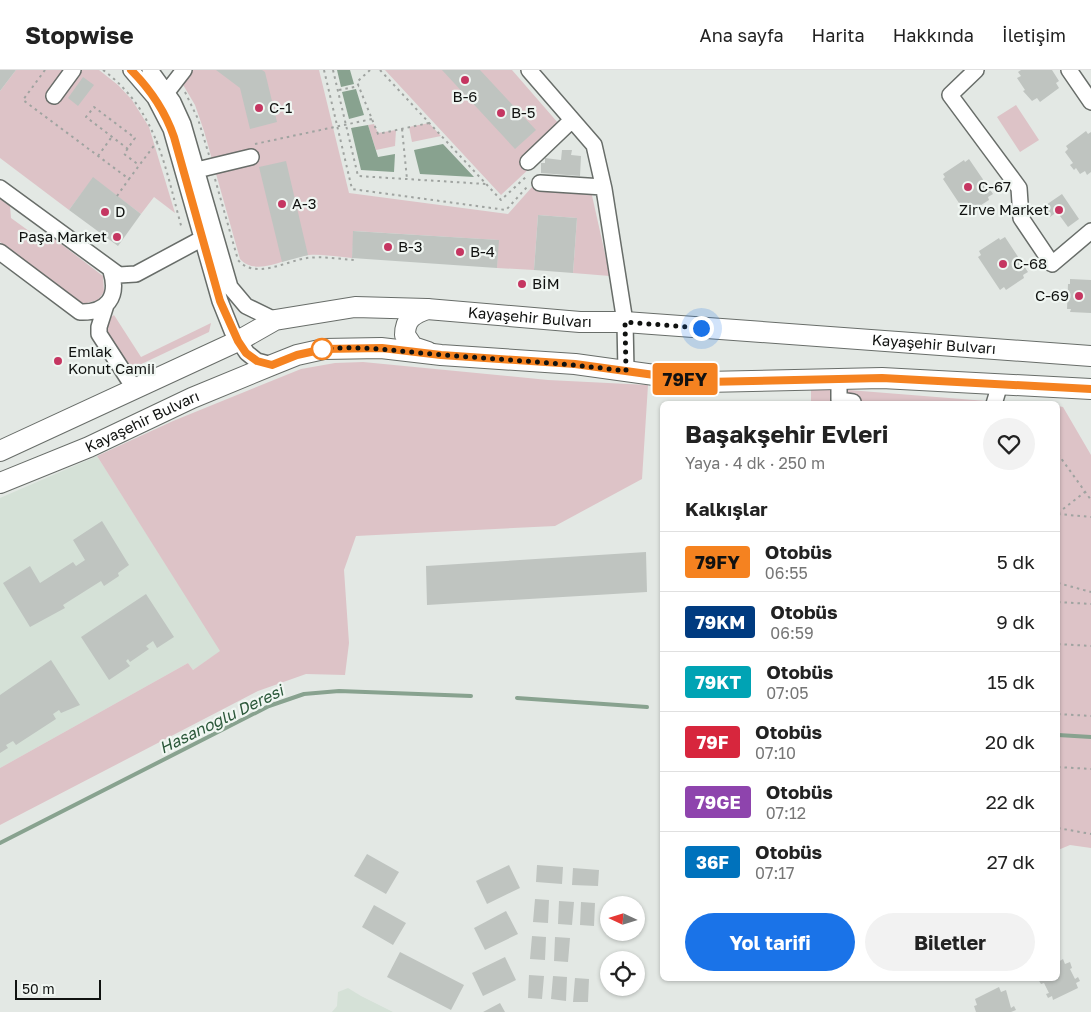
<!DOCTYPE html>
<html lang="tr">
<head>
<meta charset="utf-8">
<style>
  body { margin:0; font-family:"Golos Text",sans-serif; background:#f2f2f2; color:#222; height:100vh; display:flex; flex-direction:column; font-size:19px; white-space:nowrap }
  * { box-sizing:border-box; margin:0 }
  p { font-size:16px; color:#767676 }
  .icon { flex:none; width:28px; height:28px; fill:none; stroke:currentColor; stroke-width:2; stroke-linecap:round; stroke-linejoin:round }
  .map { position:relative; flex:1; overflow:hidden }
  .panel { position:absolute; left:660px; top:331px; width:400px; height:580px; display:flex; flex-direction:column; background:#fff; border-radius:8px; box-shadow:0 1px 4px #0004 }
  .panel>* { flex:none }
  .badge { padding:0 10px; border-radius:4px; font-size:18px; line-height:32px }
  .needle { width:32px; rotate:274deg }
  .controls { position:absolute; left:600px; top:826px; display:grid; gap:10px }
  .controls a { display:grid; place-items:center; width:45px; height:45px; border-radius:50%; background:#fff; box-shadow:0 1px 4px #0004; font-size:25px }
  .scale { position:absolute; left:15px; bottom:12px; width:86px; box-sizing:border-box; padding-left:5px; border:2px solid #101210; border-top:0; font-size:14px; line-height:18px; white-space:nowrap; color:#101210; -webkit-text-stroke:4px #f0f6f2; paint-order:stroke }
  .you { position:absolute; width:25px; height:25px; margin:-12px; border:4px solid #fff; border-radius:50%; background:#1a73e8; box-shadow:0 0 0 8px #1a73e833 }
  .map>.badge { position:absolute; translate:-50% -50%; box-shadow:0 0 0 2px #fff }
  h2 { padding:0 25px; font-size:19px; line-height:45px }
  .round { display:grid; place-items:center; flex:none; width:52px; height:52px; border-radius:26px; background:#f2f2f2 }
  .head { display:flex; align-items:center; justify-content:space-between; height:85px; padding:0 25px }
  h1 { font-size:24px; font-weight:700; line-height:38px }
  .button { display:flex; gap:10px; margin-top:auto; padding:10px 25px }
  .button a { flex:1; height:58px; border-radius:30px; background:#1a73e8; color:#fff; font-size:20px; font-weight:700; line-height:58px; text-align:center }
  .button a+a { background:#f2f2f2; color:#222 }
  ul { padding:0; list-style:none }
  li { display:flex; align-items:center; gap:15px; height:60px; padding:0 25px; border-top:1px solid #e0e0e0 }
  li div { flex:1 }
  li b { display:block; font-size:19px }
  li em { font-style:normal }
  li .badge { min-width:55px; font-weight:700; text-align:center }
  header { display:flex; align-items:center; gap:30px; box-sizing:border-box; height:70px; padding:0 25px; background:#fff; border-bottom:1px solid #e0e0e0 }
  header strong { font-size:24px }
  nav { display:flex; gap:28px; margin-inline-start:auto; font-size:18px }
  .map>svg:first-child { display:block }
</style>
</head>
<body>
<header>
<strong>Stopwise</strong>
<nav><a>Ana sayfa</a><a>Harita</a><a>Hakkında</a><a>İletişim</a></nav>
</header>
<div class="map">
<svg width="1091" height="942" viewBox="0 0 1091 942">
  <rect width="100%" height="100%" fill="#e3e8e4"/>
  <path fill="#d5e1d7" d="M 97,386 L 221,581 L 193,600 L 188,593 L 0,698 L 0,428 Z
    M 348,918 L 361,926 L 393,942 L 332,942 L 337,936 L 338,922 Z"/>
  <path fill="#ddc3c7" d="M 16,0 L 99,0 L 118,15 L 132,30 L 149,57 L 175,143 L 154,127 L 141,144 L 93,108 L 69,140 L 0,88 L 0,21 Z
    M 191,0 L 319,0 L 349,123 L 508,144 L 540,108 L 591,121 L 610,206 L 573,203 L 577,148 L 538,145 L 534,200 L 497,198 L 498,170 L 354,161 L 352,188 C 338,187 323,184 309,185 C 288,186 257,208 240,189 L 204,61 L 195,35 L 182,13 Z
    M 385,0 L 512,0 L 559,54 L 532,96 L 501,125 Z
    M 1016,35 L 1039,70 L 1020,82 L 997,47 Z
    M 429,53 L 441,66 L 412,72 L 409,57 Z
    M 374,54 L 378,63 L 396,60 L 395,76 L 376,80 L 368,55 Z
    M 0,129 L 10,136 L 11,148 L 40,169 L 52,167 L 103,206 L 104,222 L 98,230 L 83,234 L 0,172 Z
    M 114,245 L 141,287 L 211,253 L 209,262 L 131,299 L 103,261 L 109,249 Z
    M 363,292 L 548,310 L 648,315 L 642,409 L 555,456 L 356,466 L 344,500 L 349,573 L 345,605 L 306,604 L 258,621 L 0,755 L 0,698 L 188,593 L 193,600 L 220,581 L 97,386 L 173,351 L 301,299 L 335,293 Z
    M 811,317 L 1023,334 L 811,334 Z
    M 1058,336 L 1063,337 L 1091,385 L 1091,778 L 1070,775 L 1058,780 Z"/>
  <path fill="#88a28f" d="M 337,0 L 350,0 L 354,14 L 341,17 Z
    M 356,19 L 364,45 L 349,49 L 342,22 Z
    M 368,55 L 378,87 L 395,84 L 394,102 L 361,100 L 351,58 Z
    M 443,74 L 474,107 L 420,104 L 414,80 Z"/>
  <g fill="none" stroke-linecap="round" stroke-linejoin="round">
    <path stroke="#88a28f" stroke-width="4" d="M 517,628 L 647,637
      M 1058,665 L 1091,667
      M 0,773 L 269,636 L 304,624 L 339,621 L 471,626"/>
  </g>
  <path fill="#bfc4c0" d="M 0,0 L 16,0 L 0,21 Z
    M 216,0 L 262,0 L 265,2 L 277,52 L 250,59 L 240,18 Z
    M 442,0 L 480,0 L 536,60 L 515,79 Z
    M 1021,0 L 1052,0 L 1059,11 L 1056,13 L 1059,18 L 1040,32 L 1037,28 L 1032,31 L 1023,21 L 1025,20 L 1017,8 L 1021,6 L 1018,2 Z
    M 83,7 L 94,15 L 78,36 L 68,28 Z
    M 1086,61 L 1088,64 L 1091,62 L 1091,102 L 1087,105 L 1085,101 L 1080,104 L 1076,98 L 1074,100 L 1070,95 L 1073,93 L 1065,82 L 1068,79 L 1066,76 Z
    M 562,80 L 572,80 L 571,85 L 581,86 L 580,106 L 541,103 L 541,93 L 545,93 L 545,88 L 561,90 Z
    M 969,89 L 993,124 L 988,127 L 989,130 L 970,142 L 969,140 L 965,142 L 943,109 L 945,107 L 943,104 L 964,90 L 965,92 Z
    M 286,91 L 308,185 L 282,192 L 259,97 Z
    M 93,107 L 141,144 L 118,176 L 69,140 Z
    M 1062,124 L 1079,149 L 1068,157 L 1057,142 L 1050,147 L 1043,137 Z
    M 538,145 L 577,148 L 573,203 L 534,200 Z
    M 353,161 L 499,170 L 497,198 L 352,188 Z
    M 1005,167 L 1028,202 L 1023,205 L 1024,208 L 1006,220 L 1004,217 L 1000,220 L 978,187 L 981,185 L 979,181 L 999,168 L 1000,170 Z
    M 1070,209 L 1091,210 L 1091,243 L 1070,242 L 1071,239 L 1067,239 L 1068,214 L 1070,214 Z
    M 102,451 L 129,495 L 118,503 L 119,506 L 104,516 L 101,511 L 63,535 L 65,538 L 30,557 L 3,513 L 30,496 L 40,513 L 73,492 L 76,496 L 85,490 L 73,470 Z
    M 646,482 L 647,522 L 427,535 L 426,496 Z
    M 146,524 L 174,567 L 157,578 L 153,571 L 146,576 L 149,579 L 130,592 L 128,589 L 126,591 L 130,596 L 109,610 L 81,567 Z
    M 51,590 L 80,635 L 61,643 L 59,640 L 53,644 L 56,649 L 16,675 L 13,671 L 6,675 L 8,678 L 0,683 L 0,625 Z
    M 367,784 L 399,802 L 386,824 L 354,806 Z
    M 509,795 L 520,818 L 487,834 L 476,811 Z
    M 537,795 L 563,797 L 562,814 L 536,812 Z
    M 573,798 L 599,800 L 598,816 L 572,815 Z
    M 535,829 L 549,830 L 548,853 L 533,852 Z
    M 559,831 L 574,832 L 572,855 L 558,854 Z
    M 581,832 L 595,833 L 594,856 L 580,855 Z
    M 374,835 L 406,853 L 393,875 L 362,857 Z
    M 506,841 L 518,864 L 485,880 L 474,858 Z
    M 532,866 L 546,867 L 545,890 L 530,889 Z
    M 555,867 L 570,868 L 568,892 L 554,891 Z
    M 400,882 L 464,915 L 451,940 L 387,907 Z
    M 505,887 L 516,910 L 483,926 L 472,903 Z
    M 1063,889 L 1065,894 L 1070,892 L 1072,898 L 1070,899 L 1075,909 L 1078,907 L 1080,911 L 1076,913 L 1078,918 L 1053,930 L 1052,926 L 1048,928 L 1046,924 L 1049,923 L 1044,913 L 1041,914 L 1038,909 L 1058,909 L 1058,892 Z
    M 529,905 L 544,906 L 542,929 L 528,928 Z
    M 553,906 L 567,907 L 566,931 L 551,929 Z
    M 575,908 L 589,909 L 588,932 L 573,932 Z
    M 999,917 L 1001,922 L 1006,920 L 1011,938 L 1014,936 L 1016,940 L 1011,942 L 976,942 L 974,936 L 977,935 L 975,929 Z
    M 500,933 L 505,942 L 483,942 Z"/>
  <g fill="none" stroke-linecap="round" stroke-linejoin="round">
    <defs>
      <path id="minor" d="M 131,0 L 155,28 L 171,59 L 220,231 L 232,261 L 247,283 L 257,291 L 272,295
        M 150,0 L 173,32 L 183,54 L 230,217 L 246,236 L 275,250
        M 529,0 L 594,75 L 604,119 L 625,252 L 626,301
        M 976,0 L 950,25 L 1019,118 L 1021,148 L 1052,194 L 1091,161
        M 1069,0 L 1091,32
        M 167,22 L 184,0
        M 54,26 L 73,0
        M 528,92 L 572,50
        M 197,100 L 251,87
        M 540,113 L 603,117
        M 0,118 L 119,205 L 136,204 L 203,168
        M 0,182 L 80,242 C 107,243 119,227 111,201
        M 106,235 L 99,257 L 99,264 L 134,318
        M 839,309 L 839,330 L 853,332
        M 994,334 L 1000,314"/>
      <g id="major">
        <path d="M 427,239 C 413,244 405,249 405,265 L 413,277 L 428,282"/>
        <path id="s1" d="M 0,381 L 238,271 L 275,250 L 355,237 L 427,239 L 580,252 L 625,252 L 1091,286"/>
        <path id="s2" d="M 0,413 L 89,377 L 192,328 L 272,295 L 297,285 L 324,279 L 381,278 L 441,285 L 575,294 L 705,312 L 882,308 L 1091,319"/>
      </g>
    </defs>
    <use href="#minor" stroke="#686d69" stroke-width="18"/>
    <use href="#major" stroke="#686d69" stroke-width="22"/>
    <path stroke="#9fa3a0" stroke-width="2" stroke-dasharray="2.5 4" stroke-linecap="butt" d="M 45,0 L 23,30 L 129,109 L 159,69
      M 103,0 C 158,41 165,98 182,159
      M 324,0 L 352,119 L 506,140 L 527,117
      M 333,0 L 358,106 L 486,114
      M 370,0 L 357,12 L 378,64 L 429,53
      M 380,0 L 501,130 L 528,105
      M 339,20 L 359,16
      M 185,22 L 198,49 L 209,85
      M 402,59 L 407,109
      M 255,74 L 372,49
      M 128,79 L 86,47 L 94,37 L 135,68 L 124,84 L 139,95
      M 98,86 L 111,68
      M 215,109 L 238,190 C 255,210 286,191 307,188 C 322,186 339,189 354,190
      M 117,126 L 129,109
      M 1058,384 L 1091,430
      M 1058,443 L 1085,422
      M 1058,444 L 1091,447
      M 1058,513 L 1091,522
      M 1058,532 L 1091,534
      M 1058,574 L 1091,576
      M 1058,644 L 1091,646
      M 1058,697 L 1091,699
      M 1058,758 L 1091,764"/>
    <use href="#minor" stroke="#fff" stroke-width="15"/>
    <use href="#major" stroke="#fff" stroke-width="20"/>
  </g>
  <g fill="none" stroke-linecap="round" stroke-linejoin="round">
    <defs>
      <path id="line" d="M 131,0 C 151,20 165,41 174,67 L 220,231 L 238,271 L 246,283 L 257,291 L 272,295 L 297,285 L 324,279 L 382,278 L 441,285 L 575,294 L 705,312 L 882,308 L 1091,319"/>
    </defs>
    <use href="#line" stroke="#fff" stroke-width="11"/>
    <use href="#line" stroke="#f58220" stroke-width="8"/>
    <path stroke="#101210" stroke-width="5" stroke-dasharray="0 9" d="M 322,279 C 363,275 403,282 444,285 C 505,290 566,293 626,301 L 625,252 L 701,258"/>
  </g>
  <g fill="#c53661" stroke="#f0f6f2" stroke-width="2">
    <circle cx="465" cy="10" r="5"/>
    <circle cx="259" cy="38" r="5"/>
    <circle cx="501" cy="43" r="5"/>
    <circle cx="968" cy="117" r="5"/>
    <circle cx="282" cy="134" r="5"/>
    <circle cx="1059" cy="140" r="5"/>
    <circle cx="105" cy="142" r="5"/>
    <circle cx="117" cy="167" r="5"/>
    <circle cx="388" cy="177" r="5"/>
    <circle cx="460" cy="182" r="5"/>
    <circle cx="1003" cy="194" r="5"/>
    <circle cx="522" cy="214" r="5"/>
    <circle cx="1079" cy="226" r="5"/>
    <circle cx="58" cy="291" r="5"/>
  </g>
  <circle fill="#fff" stroke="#f58220" stroke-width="2.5" cx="322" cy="279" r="10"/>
  <g text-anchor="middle" stroke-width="4.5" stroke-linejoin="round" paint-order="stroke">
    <g font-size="15" fill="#101210" stroke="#f0f6f2" text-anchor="start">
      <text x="465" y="32" text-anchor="middle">B-6</text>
      <text x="269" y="43">C-1</text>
      <text x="511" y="48">B-5</text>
      <text x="978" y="122">C-67</text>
      <text x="292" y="139">A-3</text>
      <text x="1049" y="145" text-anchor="end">Zirve Market</text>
      <text x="115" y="147">D</text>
      <text x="107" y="172" text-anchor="end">Paşa Market</text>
      <text x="398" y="182">B-3</text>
      <text x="470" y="187">B-4</text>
      <text x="1013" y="199">C-68</text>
      <text x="532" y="219">BİM</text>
      <text x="1069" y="231" text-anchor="end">C-69</text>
      <text x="68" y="287">Emlak<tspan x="68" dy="17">Konut Camii</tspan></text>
    </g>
    <g font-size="15" fill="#101210" stroke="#f0f6f2">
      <text dy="5" stroke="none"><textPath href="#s1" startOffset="561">Kayaşehir Bulvarı</textPath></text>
      <text dy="5" stroke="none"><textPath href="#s1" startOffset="966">Kayaşehir Bulvarı</textPath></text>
      <text dy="5" stroke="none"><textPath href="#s2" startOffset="155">Kayaşehir Bulvarı</textPath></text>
    </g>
    <g font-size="16" font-style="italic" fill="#2b583a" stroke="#f0f6f2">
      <text transform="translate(221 649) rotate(-26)" y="6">Hasanoğlu Deresi</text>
    </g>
  </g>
</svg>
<div class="controls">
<a><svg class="needle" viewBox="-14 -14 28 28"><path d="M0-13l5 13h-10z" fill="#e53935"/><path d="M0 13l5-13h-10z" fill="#767676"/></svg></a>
<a><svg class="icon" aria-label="locate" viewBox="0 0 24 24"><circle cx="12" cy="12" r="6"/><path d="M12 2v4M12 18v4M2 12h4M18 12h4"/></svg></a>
</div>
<div class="scale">50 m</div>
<div class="you" style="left:701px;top:258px"></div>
<b class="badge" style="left:685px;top:309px;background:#f58220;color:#111">79FY</b>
<section class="panel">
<div class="head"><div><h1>Başakşehir Evleri</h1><p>Yaya · 4 dk · 250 m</p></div><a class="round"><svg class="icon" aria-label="heart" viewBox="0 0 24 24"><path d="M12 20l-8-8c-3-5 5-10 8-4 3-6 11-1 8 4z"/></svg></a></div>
<h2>Kalkışlar</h2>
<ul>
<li><span class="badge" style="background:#f58220;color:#111">79FY</span><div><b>Otobüs</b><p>06:55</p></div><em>5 dk</em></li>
<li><span class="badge" style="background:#003b80;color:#fff">79KM</span><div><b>Otobüs</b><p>06:59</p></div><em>9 dk</em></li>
<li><span class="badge" style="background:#00a3b4;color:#fff">79KT</span><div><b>Otobüs</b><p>07:05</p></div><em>15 dk</em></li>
<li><span class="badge" style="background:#d7263d;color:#fff">79F</span><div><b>Otobüs</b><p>07:10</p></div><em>20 dk</em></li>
<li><span class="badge" style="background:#8e44ad;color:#fff">79GE</span><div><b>Otobüs</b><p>07:12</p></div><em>22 dk</em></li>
<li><span class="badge" style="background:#0072bc;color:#fff">36F</span><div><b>Otobüs</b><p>07:17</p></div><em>27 dk</em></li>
</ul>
<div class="button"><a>Yol tarifi</a><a>Biletler</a></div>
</section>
</div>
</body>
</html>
